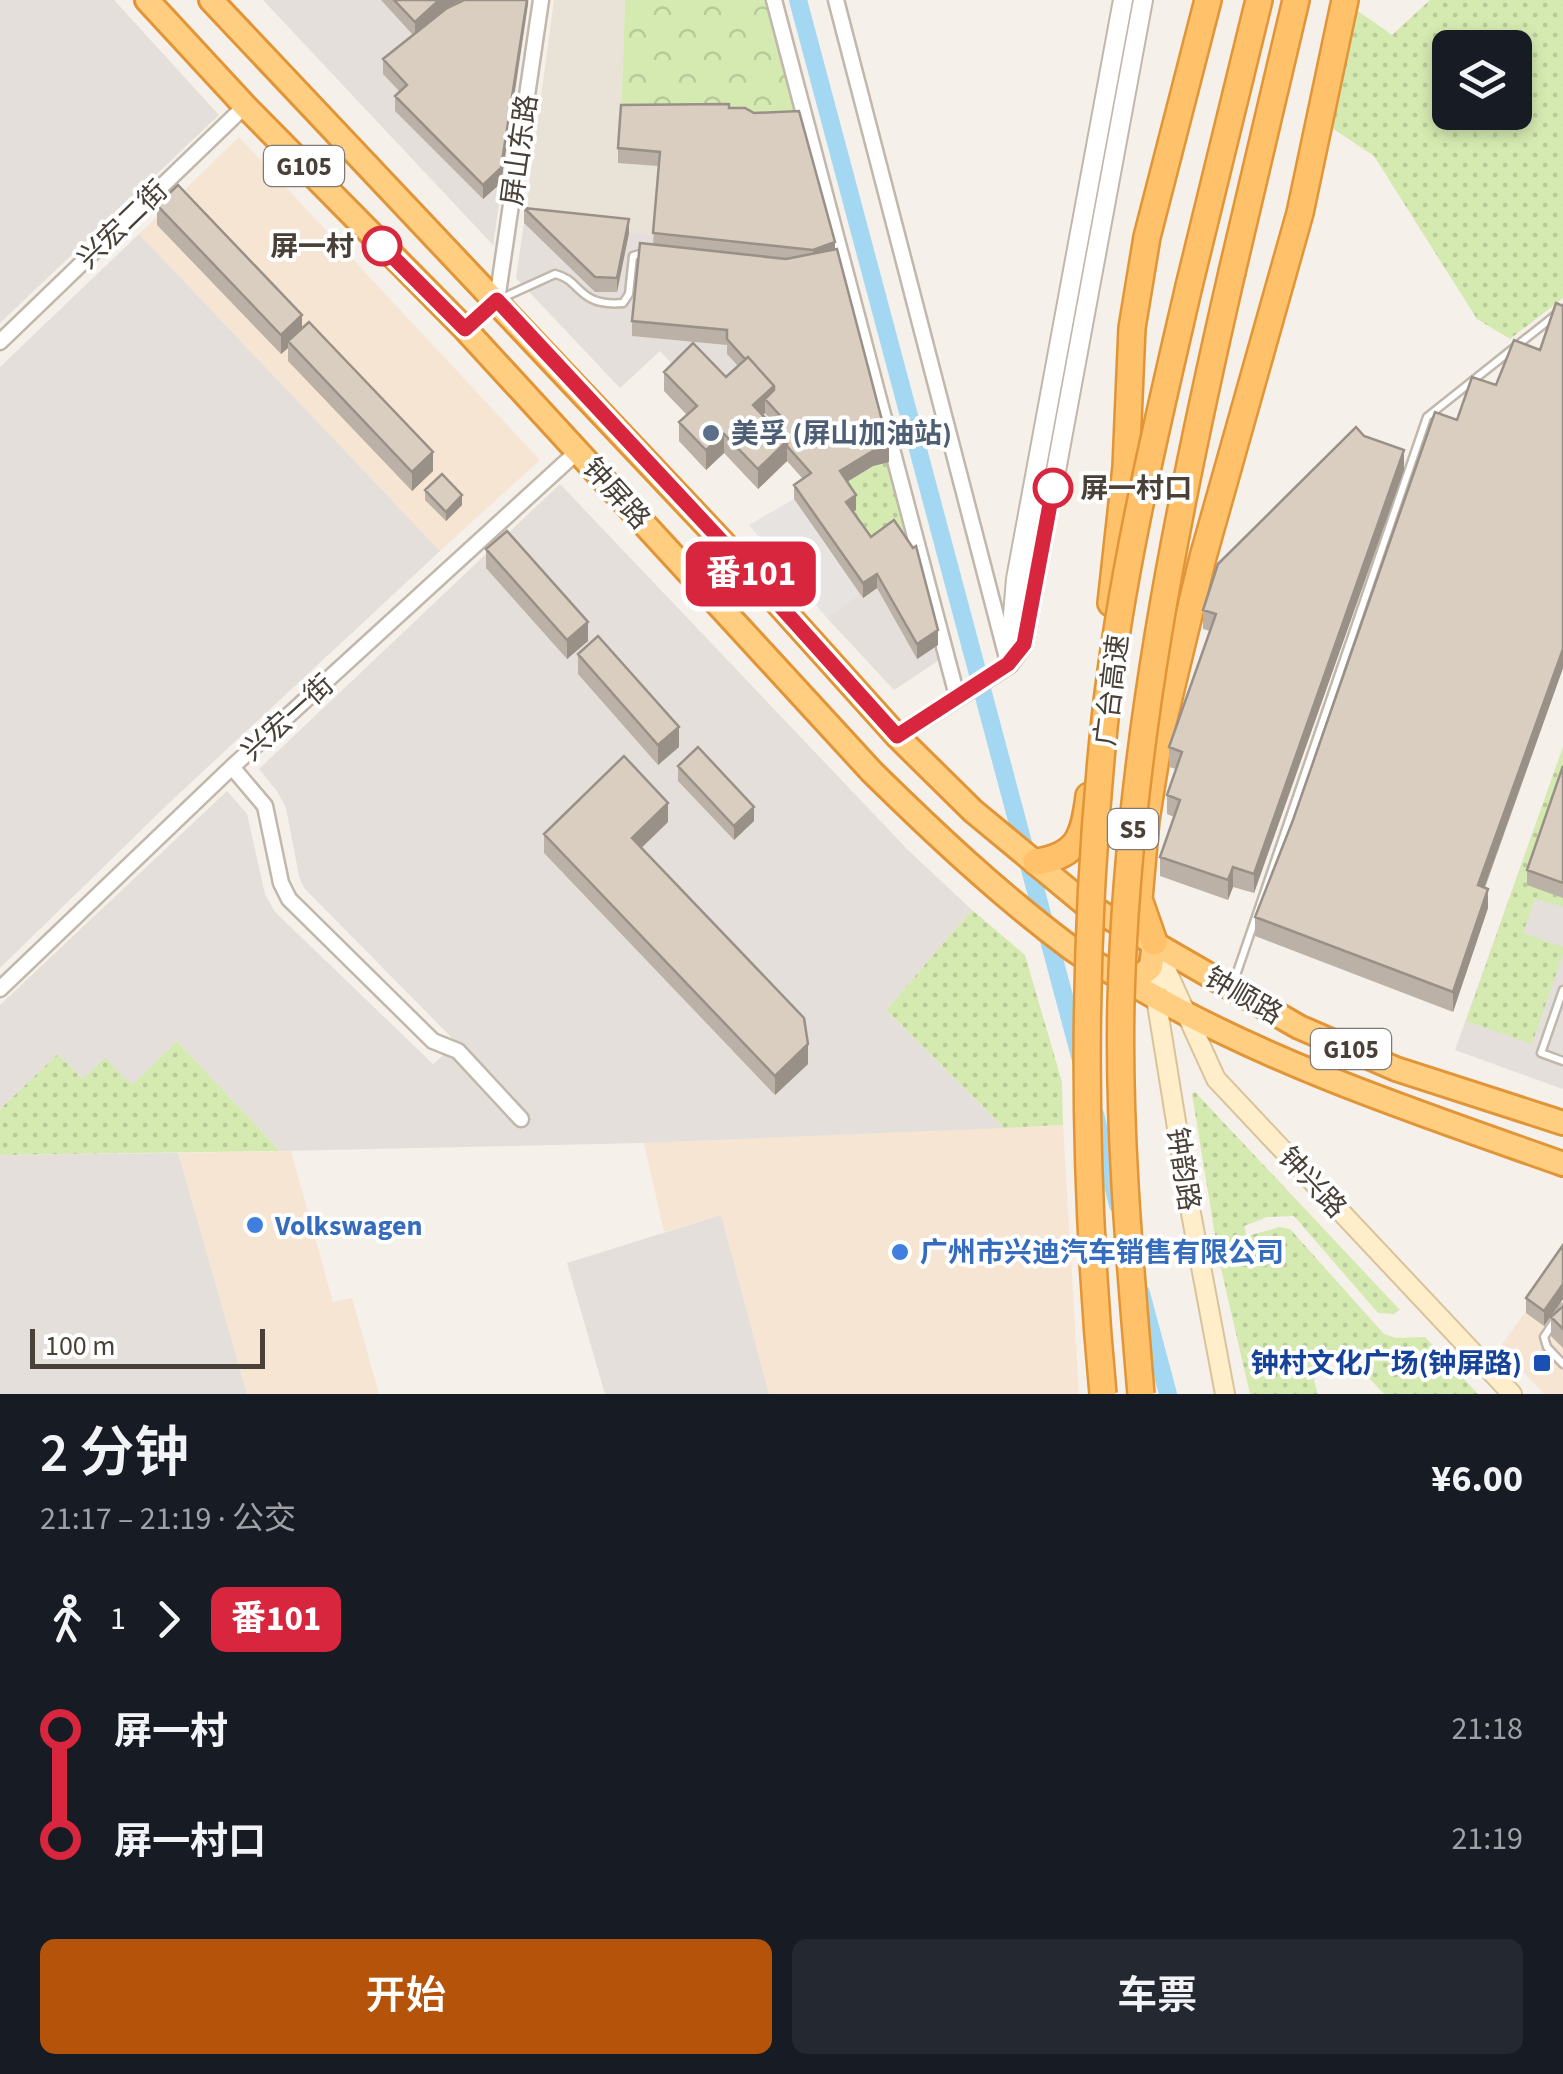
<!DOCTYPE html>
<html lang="zh">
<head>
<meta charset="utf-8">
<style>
  body { margin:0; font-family:"Source Sans 3","Noto Sans SC",sans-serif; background:#242831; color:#f1f3f6; height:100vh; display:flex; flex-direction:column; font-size:38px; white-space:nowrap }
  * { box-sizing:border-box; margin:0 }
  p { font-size:32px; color:#9ea1a6 }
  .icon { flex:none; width:55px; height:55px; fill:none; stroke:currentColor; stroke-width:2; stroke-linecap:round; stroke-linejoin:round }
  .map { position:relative; height:1394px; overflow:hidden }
  .sheet { display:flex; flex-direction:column; background:#171b24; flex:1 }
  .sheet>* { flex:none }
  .badge { padding:0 20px; border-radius:15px; font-size:35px; line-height:65px }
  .tools { position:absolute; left:1432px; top:30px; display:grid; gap:20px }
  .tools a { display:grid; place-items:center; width:100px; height:100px; border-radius:15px; background:#171b24; box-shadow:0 5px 15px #0003; font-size:50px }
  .scale { position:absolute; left:30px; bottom:25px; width:235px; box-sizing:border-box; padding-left:10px; border:5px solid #494037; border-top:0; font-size:28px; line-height:35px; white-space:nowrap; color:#494037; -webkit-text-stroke:8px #fff; paint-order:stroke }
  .map>.badge { position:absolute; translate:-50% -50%; box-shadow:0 0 0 5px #fff }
  .legs { display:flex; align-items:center; gap:15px; height:110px; padding:0 40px; font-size:32px }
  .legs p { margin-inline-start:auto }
  .overview { display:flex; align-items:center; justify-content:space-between; height:170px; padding:0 40px }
  h1 { font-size:55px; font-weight:600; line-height:75px }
  .action { display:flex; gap:20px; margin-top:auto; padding:20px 40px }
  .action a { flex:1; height:115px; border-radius:15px; background:#b45309; color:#fff; font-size:40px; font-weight:600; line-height:115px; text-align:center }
  .action a+a { background:#242831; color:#f1f3f6 }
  ul { padding:0 40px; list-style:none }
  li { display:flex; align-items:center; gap:35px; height:110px; font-size:38px }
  li i { display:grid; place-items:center; width:15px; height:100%; margin:0 12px; background:currentColor }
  li i::after { content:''; width:25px; height:25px; margin:-12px; border:8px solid; border-radius:50%; background:#171b24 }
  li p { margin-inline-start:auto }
  li:first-child i { background:linear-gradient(#0000 50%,currentColor 0) }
  li:last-child i { background:linear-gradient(currentColor 50%,#0000 0) }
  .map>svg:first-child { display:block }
</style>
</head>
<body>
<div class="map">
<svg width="1563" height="1394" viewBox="0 0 1563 1394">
  <defs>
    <pattern id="grass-dots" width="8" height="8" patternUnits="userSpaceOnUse" patternTransform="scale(2.5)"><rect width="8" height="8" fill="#d5eab1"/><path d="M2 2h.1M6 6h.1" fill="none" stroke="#b8ca99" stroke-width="1.8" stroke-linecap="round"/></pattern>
    <pattern id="forest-crowns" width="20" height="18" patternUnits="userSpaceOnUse" patternTransform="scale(2.5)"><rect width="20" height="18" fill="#d5eab1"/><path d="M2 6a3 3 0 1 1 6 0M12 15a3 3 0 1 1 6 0" fill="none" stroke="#b8ca99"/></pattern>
  </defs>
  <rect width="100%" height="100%" fill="#f5f0e9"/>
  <path fill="#e9e2d7" d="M 554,0 L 625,0 L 621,119 L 660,166 L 654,236 L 524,223 Z"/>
  <path fill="#f7e5d4" d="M 239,137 L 540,460 L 440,551 L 139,234 Z
    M 1063,1125 L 1079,1394 L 769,1394 L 721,1215 L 664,1232 L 644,1143 Z
    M 291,1151 L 333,1302 L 352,1298 L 379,1394 L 247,1394 L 178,1153 Z
    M 1563,1260 L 1563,1394 L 1544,1394 L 1500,1347 Z"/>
  <path fill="#e4dfda" d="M 0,0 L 114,0 L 219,115 L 0,323 Z
    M 263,0 L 529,0 L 493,245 Z
    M 621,119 L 798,119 L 942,658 L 894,690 L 827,618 L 858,594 L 819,534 L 811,487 L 787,461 L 681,374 L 660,351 L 620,388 L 516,278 L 524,223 L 654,235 L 660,167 L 618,163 Z
    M 139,234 L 440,551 L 169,803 L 0,968 L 0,367 Z
    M 560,484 L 908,850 L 972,910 L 886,1010 L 1004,1128 L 644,1143 L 280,1151 L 177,1041 L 132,1086 L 83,1079 L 58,1054 L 0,1109 L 0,1005 L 227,791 L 247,814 L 265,894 L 275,912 L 433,1064 L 457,1043 L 304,888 L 299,876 L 286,808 L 277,791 L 259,769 Z
    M 1563,747 L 1563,1089 L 1455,1050 Z
    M 178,1153 L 247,1394 L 0,1394 L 0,1155 Z
    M 721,1215 L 769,1394 L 605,1394 L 567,1263 Z"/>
  <path fill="url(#grass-dots)" fill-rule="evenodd" d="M 1430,0 L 1563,0 L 1563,298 L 1510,339 L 1477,319 L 1374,156 L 1329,126 L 1355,9 L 1392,35 ZM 1450,48 L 1515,48 L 1515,112 L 1450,112 Z
    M 889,462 L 906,526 L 871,552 L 841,486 L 873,466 Z
    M 1563,747 L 1563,907 L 1535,899 L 1523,933 L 1563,947 L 1563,954 L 1532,1044 L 1466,1021 Z
    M 972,910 L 1025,955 L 1062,1082 L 1063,1125 L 1004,1128 L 886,1010 Z
    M 177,1041 L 280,1151 L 0,1155 L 0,1109 L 58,1054 L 83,1079 L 105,1058 L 132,1085 Z
    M 1195,1092 L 1400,1310 L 1393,1314 L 1378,1313 L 1294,1216 L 1267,1217 L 1244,1226 L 1247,1236 L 1280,1227 L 1290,1229 L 1384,1334 L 1396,1338 L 1425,1337 L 1478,1394 L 1384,1394 L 1353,1361 L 1337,1355 L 1318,1362 L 1314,1381 L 1318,1394 L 1250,1394 L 1219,1260 L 1192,1094 Z"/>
  <path fill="url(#forest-crowns)" d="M 625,0 L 769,0 L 798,119 L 621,119 Z"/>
  <path fill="#e6e3e1" d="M 794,499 L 859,595 L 827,618 L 749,525 Z"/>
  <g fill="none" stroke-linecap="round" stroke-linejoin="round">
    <path stroke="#a4d8f2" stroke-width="18" d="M 798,0 L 1081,1060
      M 1095,1114 L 1118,1205
      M 1141,1293 L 1168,1394"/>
    <defs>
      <path id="service" d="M 500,299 L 555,274 C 582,280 577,307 623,303 L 629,294 L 633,256 L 647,252
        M 1233,984 L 1427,417 L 1563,309
        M 1563,990 L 1541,1053 L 1563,1061
        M 1563,1308 L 1544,1337 L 1547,1347 L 1563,1364"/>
      <path id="minor" d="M 774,0 L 957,696
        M 836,0 L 1007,658
        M 465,329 L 497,300 L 541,0
        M 0,342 L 245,106
        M 232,767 L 265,806 L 281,883 L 289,899 L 433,1041 L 458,1051 L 521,1119
        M 0,989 L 232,767 L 578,451"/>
      <path id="tertiary" d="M 1009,664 L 1016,579 L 1123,0
        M 897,736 L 1009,664 L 1024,644 L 1143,0"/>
      <path id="secondary" d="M 1154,943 L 1216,1079 L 1512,1394
        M 1154,955 L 1156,998 L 1190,1208 L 1225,1394"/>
      <path id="trunk" d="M 147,0 L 245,106 L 465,329 L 872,772 C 935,834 1000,895 1071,948 C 1091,963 1115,973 1136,986 C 1269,1064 1419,1113 1563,1164
        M 211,0 L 728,548 L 897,736 L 973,811 L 1084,903 L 1299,1027 L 1396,1069 L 1563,1123
        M 1125,979 L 1139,977 L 1151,967 L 1154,942"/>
      <path id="motorway" d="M 1232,272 L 1296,0
        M 1189,286 L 1259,0
        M 1111,603 L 1126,467 L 1132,328 L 1147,237 L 1208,0
        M 1036,862 C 1079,856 1084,835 1089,796
        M 1154,942 L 1139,899 L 1146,820 L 1159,739 L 1203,557 L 1300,213 L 1345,0"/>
    </defs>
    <use href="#service" stroke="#c1b7ab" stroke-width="11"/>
    <use href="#minor" stroke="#c1b7ab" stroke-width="19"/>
    <use href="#tertiary" stroke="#c1b7ab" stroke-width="22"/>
    <use href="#secondary" stroke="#d9c39a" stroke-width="22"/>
    <use href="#trunk" stroke="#e19537" stroke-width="28"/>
    <use href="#motorway" stroke="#e19537" stroke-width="30"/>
    <use href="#service" stroke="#fff" stroke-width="6"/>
    <use href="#minor" stroke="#fff" stroke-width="14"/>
    <use href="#tertiary" stroke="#fff" stroke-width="18"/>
    <use href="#secondary" stroke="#ffeec9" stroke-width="18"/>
    <use href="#trunk" stroke="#ffce81" stroke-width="22"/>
    <use href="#motorway" stroke="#ffc26a" stroke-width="25"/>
    <defs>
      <path id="motorway-bridge" d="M 1103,1394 C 1082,1169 1081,944 1105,719 C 1121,573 1156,429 1189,286
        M 1141,1394 C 1130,1263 1118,1131 1121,1000 C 1128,753 1177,511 1232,272"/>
    </defs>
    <use href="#motorway-bridge" stroke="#e19537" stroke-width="30" stroke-linecap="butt"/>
    <use href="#motorway-bridge" stroke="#ffc26a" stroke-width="25"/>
  </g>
  <path fill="#bbb1a6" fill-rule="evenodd" d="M 381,0 L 461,0 L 449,6 L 443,11 L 528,0 L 501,183 L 483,199 L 395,111 L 395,96 L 400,92 L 383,74 L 383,59 L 413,35 Z
    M 729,108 L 754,113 L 835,249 L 889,462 L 873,466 L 847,482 L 856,510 L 853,512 L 938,645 L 917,659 L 877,588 L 863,598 L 794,499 L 794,485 L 803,479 L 787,461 L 758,489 L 724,453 L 706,470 L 679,441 L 679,422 L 687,415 L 664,391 L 664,372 L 726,377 L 738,366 L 727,354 L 727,345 L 632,336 L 632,321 L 653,245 L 658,166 L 618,163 L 618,148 ZM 765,413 L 780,430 L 778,432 L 762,416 Z
    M 157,205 L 302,328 L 433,471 L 412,491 L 288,361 L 288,348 L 281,354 L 157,225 Z
    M 524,208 L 629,233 L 617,292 L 595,292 L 524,223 Z
    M 1364,436 L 1404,470 L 1254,893 L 1233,887 L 1228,900 L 1160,876 L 1160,857 L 1174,817 L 1167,814 L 1167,795 L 1176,769 L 1169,767 L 1169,747 L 1210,631 L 1203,629 L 1203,610 Z
    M 425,490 L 462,505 L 446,521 L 425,500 Z
    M 486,549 L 588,641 L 567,659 L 486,568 Z
    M 578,654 L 679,747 L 658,765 L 578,674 Z
    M 1563,668 L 1485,888 L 1488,908 L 1453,1012 L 1255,936 L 1255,917 Z
    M 678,766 L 754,821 L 734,840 L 678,781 Z
    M 1563,766 L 1563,898 L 1527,885 L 1527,870 Z
    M 668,822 L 641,848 L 808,1064 L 775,1095 L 544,853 L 544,834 Z
    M 1563,1245 L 1563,1299 L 1544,1326 L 1526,1313 L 1526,1298 Z
    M 1563,1306 L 1563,1348 L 1551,1336 L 1551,1317 Z"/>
  <path fill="#999087" d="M 439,0 L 461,0 L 449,6 L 415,37 L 415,22 Z
    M 527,0 L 528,0 L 528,4 L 501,183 L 483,199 L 483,185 Z
    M 629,219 L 629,233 L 617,292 L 617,278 Z
    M 835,242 L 835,257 L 813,264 L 813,250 Z
    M 302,315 L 302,334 L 288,341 L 288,348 L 281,354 L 281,335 Z
    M 774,386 L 772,407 L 765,399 L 765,413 L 753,424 L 753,405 Z
    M 724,434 L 724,453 L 706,470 L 706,450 Z
    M 787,441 L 787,461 L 758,489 L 758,469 Z
    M 889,447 L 889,462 L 873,466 L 840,486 L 840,471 L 873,451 Z
    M 1404,450 L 1404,470 L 1254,893 L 1254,874 Z
    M 433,452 L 433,471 L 412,491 L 412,472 Z
    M 462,495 L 462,505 L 446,521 L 446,512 Z
    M 856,495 L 856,510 L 846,516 L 846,502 Z
    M 877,574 L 877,588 L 863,598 L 863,583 Z
    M 588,622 L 588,641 L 567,659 L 567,640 Z
    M 938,630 L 938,645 L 917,659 L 917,644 Z
    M 1563,649 L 1563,668 L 1478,905 L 1478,885 Z
    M 679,727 L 679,747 L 658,765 L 658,745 Z
    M 668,803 L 668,822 L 632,857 L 632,838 Z
    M 754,807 L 754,821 L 734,840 L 734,826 Z
    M 1233,867 L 1233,887 L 1228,900 L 1228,880 Z
    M 1488,889 L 1488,908 L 1453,1012 L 1453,992 Z
    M 808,1044 L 808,1064 L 775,1095 L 775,1076 Z
    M 1563,1284 L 1563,1299 L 1544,1326 L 1544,1311 Z"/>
  <path fill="#dacec1" stroke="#999087" stroke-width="2.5" d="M 394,0 L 439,0 L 415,22 Z
    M 464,0 L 527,0 L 501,168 L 483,185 L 395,96 L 407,85 L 383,59 L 447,8 Z
    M 729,104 L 729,108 L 745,108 L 754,113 L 799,111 L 835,242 L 813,250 L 653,233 L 660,152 L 618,148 L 621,105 Z
    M 178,185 L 302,315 L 281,335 L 157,205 Z
    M 524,208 L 629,219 L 617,278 L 595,277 Z
    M 640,243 L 786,259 L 837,249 L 889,447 L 873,451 L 840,471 L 856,495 L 846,502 L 871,537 L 894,520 L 913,548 L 916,546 L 938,630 L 917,644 L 877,574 L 863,583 L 794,485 L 811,473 L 787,446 L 787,441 L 778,432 L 787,423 L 765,399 L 774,390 L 774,386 L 748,357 L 745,359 L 727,339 L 727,330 L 632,321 Z
    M 1556,303 L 1563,306 L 1563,649 L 1478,885 L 1488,889 L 1453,992 L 1255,917 L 1293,820 L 1435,412 L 1457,420 L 1472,377 L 1496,385 L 1514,340 L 1540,350 Z
    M 309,322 L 433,452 L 412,472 L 288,341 Z
    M 693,343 L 726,377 L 748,357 L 774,386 L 753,405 L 787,441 L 758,469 L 724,434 L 706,450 L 679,422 L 697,406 L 664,372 Z
    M 1356,427 L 1364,436 L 1404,450 L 1254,874 L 1233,867 L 1228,880 L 1160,857 L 1180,800 L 1167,795 L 1182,752 L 1169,747 L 1216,614 L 1203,610 L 1218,564 Z
    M 442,474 L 462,495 L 446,512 L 425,490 Z
    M 507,531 L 588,622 L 567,640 L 486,549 Z
    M 598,636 L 679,727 L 658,745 L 578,654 Z
    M 698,747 L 754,807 L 734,826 L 678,766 Z
    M 624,756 L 668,803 L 632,838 L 804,1018 L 808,1044 L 775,1076 L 544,834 Z
    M 1563,766 L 1563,883 L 1527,870 Z
    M 1563,1245 L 1563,1284 L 1544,1311 L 1526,1298 Z
    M 1563,1306 L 1563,1329 L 1551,1317 Z"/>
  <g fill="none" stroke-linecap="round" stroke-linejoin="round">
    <defs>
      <path id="line-1" d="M 382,246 L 465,329 L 497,300 L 728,548 L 897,736 L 1008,664 L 1024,644 L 1053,488"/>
    </defs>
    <use href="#line-1" stroke="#fff" stroke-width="22"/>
    <use href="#line-1" stroke="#d7263d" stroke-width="15"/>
  </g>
  <g fill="#fff" stroke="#d7263d" stroke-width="5">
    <circle cx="382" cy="246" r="18"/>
    <circle cx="1053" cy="488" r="18"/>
  </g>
  <circle fill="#5c6f8a" stroke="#fff" stroke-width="4" cx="711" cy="433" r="10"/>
  <g fill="#3f7fe0" stroke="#fff" stroke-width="4">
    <circle cx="255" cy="1225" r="10"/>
    <circle cx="900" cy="1252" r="10"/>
  </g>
  <rect fill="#1a4fb4" stroke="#fff" stroke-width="4" x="1532" y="1353" width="20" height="20" rx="5"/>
  <g text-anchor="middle" stroke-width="8" stroke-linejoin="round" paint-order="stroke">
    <g fill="#fff" stroke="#807973" stroke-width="2.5">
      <rect x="264" y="146" width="80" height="40" rx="8"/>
      <rect x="1108" y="809" width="50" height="40" rx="8"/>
      <rect x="1311" y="1029" width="80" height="40" rx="8"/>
    </g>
    <g font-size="25" font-weight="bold" fill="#494037">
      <text x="304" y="175">G105</text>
      <text x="1133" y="838">S5</text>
      <text x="1351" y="1058">G105</text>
    </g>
    <g font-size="28" fill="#494037" stroke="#fff">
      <text transform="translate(519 150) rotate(-82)" y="10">屏山东路</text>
      <text transform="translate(122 224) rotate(-44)" y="10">兴宏二街</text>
      <text transform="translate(617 493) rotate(48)" y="10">钟屏路</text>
      <text transform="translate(1111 690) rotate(-83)" y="10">广台高速</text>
      <text transform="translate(287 717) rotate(-42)" y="10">兴宏一街</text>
      <text transform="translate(1244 995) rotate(30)" y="10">钟顺路</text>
      <text transform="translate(1184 1169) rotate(81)" y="10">钟韵路</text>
      <text transform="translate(1313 1182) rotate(47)" y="10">钟兴路</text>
    </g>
    <g font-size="28" font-weight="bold" fill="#494037" stroke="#fff" text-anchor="end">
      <text x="354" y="256">屏一村</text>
      <text x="1080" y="498" text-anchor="start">屏一村口</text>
    </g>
    <g font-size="28" font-weight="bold" fill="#4e5e75" stroke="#fff" text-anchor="start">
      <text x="731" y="443">美孚 (屏山加油站)</text>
    </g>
    <g font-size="28" font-weight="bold" fill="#366cbe" stroke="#fff" text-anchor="start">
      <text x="275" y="1235">Volkswagen</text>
      <text x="920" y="1262">广州市兴迪汽车销售有限公司</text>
    </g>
    <g font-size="28" font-weight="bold" fill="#164399" stroke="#fff" text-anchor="end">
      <text x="1522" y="1373">钟村文化广场(钟屏路)</text>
    </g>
  </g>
</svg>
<div class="tools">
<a><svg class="icon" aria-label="layers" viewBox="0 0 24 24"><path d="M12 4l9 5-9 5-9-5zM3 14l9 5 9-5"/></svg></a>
</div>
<div class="scale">100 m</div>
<b class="badge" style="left:751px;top:574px;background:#d7263d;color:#fff">番101</b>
</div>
<section class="sheet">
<div class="overview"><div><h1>2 分钟</h1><p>21:17 – 21:19 · 公交</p></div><b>¥6.00</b></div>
<div class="legs"><svg class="icon" aria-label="walk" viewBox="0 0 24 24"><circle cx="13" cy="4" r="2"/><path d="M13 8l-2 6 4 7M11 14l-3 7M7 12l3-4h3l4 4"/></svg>1<svg class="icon" aria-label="forward" viewBox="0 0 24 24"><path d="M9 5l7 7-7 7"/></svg><b class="badge" style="background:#d7263d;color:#fff">番101</b></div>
<ul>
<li><i style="color:#d7263d"></i><b>屏一村</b><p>21:18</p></li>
<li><i style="color:#d7263d"></i><b>屏一村口</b><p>21:19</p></li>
</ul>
<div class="action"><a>开始</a><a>车票</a></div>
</section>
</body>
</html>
